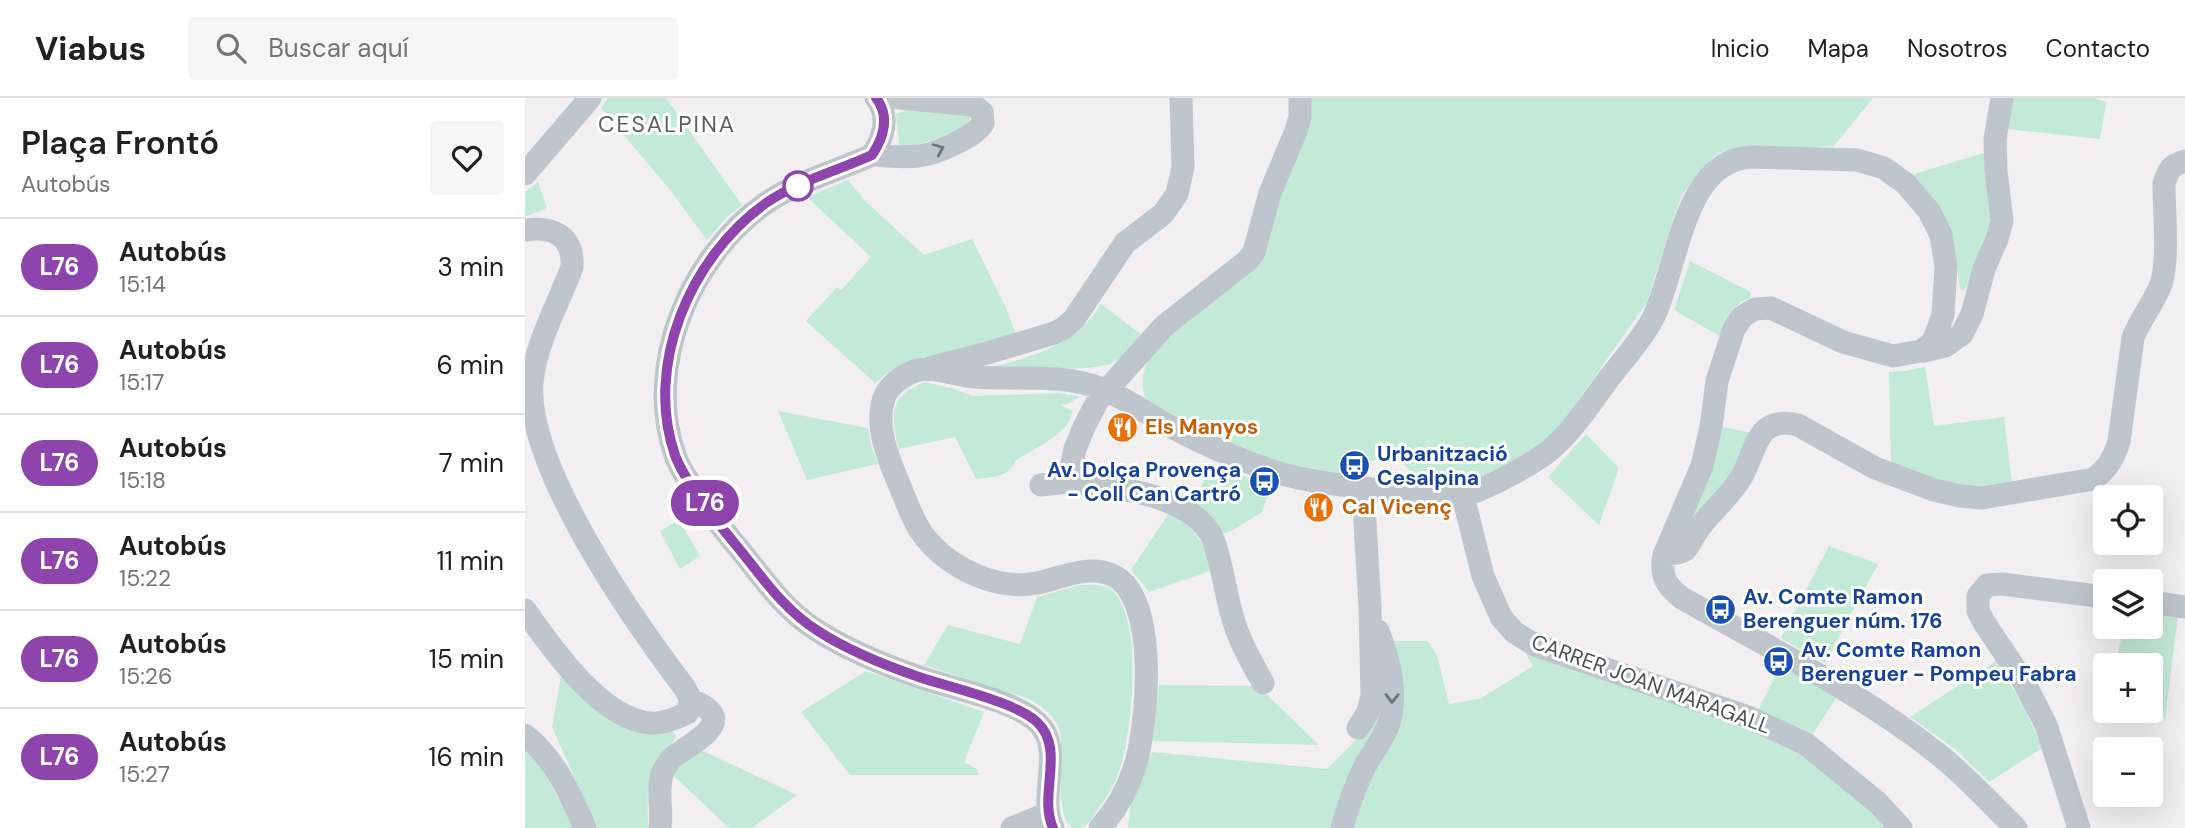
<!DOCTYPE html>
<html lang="es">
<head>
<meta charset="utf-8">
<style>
  body { margin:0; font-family:"DM Sans",sans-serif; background:#f6f6f6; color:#202124; height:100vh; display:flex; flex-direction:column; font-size:26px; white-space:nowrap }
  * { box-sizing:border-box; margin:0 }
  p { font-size:23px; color:#757577 }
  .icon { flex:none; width:38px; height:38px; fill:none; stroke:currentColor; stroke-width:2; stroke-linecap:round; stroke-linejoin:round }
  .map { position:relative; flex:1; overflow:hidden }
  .drawer { display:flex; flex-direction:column; background:#fff; width:525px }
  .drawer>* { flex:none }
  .badge { padding:0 14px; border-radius:23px; font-size:24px; line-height:46px }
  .buttons { position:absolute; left:1568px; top:387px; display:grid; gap:14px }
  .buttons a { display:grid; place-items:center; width:70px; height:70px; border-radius:7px; background:#fff; box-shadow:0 7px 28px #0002; font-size:35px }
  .map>.badge { position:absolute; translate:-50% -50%; box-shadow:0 0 0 4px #fff }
  .round { display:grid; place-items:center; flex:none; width:74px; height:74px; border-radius:7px; background:#f6f6f6 }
  .summary { display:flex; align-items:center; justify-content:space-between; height:119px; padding:0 21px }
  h1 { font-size:33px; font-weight:600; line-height:52px }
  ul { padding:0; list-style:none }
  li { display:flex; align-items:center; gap:21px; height:98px; padding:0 21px; border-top:2px solid #e0e0e0 }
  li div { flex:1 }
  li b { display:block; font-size:26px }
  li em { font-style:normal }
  li .badge { min-width:77px; font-weight:700; text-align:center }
  header { display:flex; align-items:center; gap:42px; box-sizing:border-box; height:98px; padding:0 35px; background:#fff; border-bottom:2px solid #e0e0e0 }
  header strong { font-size:33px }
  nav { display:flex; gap:38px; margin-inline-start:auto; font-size:24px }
  .search { width:490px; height:63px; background:#f6f6f6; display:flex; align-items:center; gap:18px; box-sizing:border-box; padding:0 24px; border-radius:7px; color:#757577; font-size:26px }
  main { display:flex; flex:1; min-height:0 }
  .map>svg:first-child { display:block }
</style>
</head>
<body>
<header>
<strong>Viabus</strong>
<div class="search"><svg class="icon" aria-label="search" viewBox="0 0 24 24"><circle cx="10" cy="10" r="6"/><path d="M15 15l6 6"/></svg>Buscar aquí</div>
<nav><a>Inicio</a><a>Mapa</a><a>Nosotros</a><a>Contacto</a></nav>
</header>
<main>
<section class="drawer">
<div class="summary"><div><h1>Plaça Frontó</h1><p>Autobús</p></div><a class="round"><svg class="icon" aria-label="heart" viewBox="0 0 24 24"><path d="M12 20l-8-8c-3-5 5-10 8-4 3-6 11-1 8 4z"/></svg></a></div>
<ul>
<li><span class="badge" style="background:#8e44ad;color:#fff">L76</span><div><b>Autobús</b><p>15:14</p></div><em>3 min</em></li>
<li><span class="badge" style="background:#8e44ad;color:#fff">L76</span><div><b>Autobús</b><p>15:17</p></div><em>6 min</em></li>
<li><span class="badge" style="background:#8e44ad;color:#fff">L76</span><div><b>Autobús</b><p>15:18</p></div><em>7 min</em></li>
<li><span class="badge" style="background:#8e44ad;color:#fff">L76</span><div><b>Autobús</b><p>15:22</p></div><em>11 min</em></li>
<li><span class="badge" style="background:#8e44ad;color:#fff">L76</span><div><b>Autobús</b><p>15:26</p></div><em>15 min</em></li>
<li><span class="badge" style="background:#8e44ad;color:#fff">L76</span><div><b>Autobús</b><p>15:27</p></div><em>16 min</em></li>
</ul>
</section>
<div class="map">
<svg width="1660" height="730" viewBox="0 0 1660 730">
  <rect width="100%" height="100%" fill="#f1efef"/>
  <path fill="#c3ead6" d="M 83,0 L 141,0 L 217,107 L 201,120 L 182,142 L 146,93 L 76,10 Z
    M 786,0 L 1348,0 L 1309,48 L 1276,50 L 1224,50 L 1206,51 L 1189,58 L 1158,95 L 1150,115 L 1122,204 L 1036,327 L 1009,352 L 948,385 L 896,395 C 883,350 848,353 818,381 L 722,356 L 621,303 C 603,253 662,222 695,198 C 707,189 721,178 731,167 C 745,151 746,132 751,112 C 761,75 775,37 786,0 Z
    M 1487,0 L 1569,0 L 1583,5 L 1581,6 L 1575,41 L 1482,31 Z
    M 382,12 L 442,17 L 446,20 C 437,36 397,45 379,50 L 374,47 L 371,16 Z
    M 1462,54 L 1467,124 L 1443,186 L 1438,193 L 1435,191 L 1431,158 L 1389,76 Z
    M 323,82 L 340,103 L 399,157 L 447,141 L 481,210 L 491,236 C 473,241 455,248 437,252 C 399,260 382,259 350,285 L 281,223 L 312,189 L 316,192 L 346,159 L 282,99 Z
    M 13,84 L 22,110 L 0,119 L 0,94 Z
    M 1165,163 L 1226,194 L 1225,200 C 1207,206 1202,222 1195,238 L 1149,212 Z
    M 576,206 L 618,238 C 609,247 600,258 589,264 C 570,275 493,269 468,269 C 508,259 554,244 576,206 Z
    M 1400,269 L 1409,328 L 1479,319 L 1487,386 L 1451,389 L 1428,387 L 1366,368 L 1364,274 L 1380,273 Z
    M 400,284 L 430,291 L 447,298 L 533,295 L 555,298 L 545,305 L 536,307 L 547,313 C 547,334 507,352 491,362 C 484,380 467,379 451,381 L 430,339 L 374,351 C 365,318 364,297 400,284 Z
    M 253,313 L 343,330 L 346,347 L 353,366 L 282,382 Z
    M 1198,329 L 1227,335 L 1199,388 L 1155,440 L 1184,379 Z
    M 1061,336 L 1094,370 L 1074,427 L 1023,379 Z
    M 686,365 L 746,389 L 737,414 L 708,432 L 694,437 L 665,406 L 672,391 L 675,392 Z
    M 644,415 C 673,433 676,441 688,472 L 624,494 L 606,472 Z
    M 154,422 L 175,458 L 155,471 L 135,433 Z
    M 1304,448 L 1353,466 L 1300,565 L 1256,540 Z
    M 555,487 C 565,487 578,485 586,492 C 619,517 607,631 596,667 C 591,685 581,700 571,714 C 566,722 562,730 551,730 C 526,728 541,649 534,630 C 528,616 516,608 504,601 L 399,567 L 423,527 L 495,546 L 512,499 Z
    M 1626,514 L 1653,518 L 1640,621 L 1625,613 L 1626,567 L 1590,567 L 1599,529 L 1626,528 Z
    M 865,543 L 902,543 L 912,557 L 924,606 L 955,601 L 1008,568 L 999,553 L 1182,610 L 1295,663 L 1365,730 L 603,730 L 606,704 L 627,654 L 802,671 L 860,613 Z
    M 1471,563 L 1497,604 L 1517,650 L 1464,684 L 1430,651 L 1385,619 Z
    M 1256,568 L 1311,600 L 1284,642 L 1232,614 Z
    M 341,573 L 459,614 L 439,664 L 452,671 L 454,677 L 325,677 L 276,614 Z
    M 36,579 L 78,612 L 145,631 L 151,637 C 147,650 135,657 129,669 C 120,686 123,711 123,730 L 72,730 L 27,629 Z
    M 634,587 L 726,588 L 731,595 L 741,596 L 794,647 L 628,643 Z
    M 0,650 L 13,664 L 50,730 L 0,730 Z
    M 174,651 L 272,697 L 227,730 L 204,730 L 147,676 Z"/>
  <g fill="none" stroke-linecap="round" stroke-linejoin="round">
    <path stroke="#bfc5cc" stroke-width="23" d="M 351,0 C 365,18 359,39 347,57 C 312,73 273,83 241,105 C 165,158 119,268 150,357 C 158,380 177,400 190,420 C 198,432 207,442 216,453 C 240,483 260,513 293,533 C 324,553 359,567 394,579 C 425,590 489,602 512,624 C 541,651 512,697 528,730
      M 347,57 C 362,58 378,60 393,58 C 408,57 451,39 458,25 L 457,14 L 448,7 L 374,0
      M 0,76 L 65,0
      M 0,132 C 28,128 49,138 47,169 C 33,207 11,244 7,284 C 0,368 109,523 159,589 L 166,602 L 162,615 C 152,620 137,626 126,625 C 76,622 26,549 0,512
      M 1399,253 L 1420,248 L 1437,236 L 1447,216 L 1459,171 L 1472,141 L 1477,123 L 1471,72 L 1470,41 L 1477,0
      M 405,270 L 459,256 L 529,235 L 539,230 L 549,221 L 600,145 L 638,116 L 652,96 L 658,69 L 656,0
      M 516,387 L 543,384
      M 938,398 L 958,478 L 976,519 L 989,534 L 1010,547 L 1223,619 L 1281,646 L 1353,705 L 1376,730
      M 1139,457 C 1146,456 1154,456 1160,452 C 1165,447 1168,439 1172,433 C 1185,414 1205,399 1217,378 C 1232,351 1231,317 1273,327 L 1350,370 L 1409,392 L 1435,398 L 1457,400 L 1569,381 C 1583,370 1589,360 1594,343 L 1608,240 C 1615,221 1629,205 1636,186 C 1644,163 1639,112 1639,86 C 1643,72 1646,67 1660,63
      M 1626,504 L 1660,509
      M 738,585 C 726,563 713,541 707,517 C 701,498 694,449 685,435 C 658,394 587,389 543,384 L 550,351 L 559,329 L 573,302 L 639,228 L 722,163 L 729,154 L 745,95 L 771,33 L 775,19 L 775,0
      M 833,630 L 843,614 L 847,598 L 845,510 L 838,390
      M 0,637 C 30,661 45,695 60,730
      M 135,730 C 138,712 131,691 138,674 C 141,667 145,661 151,657 C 172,642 215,621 166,602
      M 487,730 L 523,715
      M 575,730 C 591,712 602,693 609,671 C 623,630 635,498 587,477 C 564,466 536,480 512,485 C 471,493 424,470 399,438 C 388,424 383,407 376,391 C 365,364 349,330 359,300 C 363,288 378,277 390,273 C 409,267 431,278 450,279 C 491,282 538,275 577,291 C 598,299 618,313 637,324 C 670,342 704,358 739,370 C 771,382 806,386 840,390 C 863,393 885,398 908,400 C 939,402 963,389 989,375 C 1001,368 1015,361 1025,352 C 1049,332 1066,304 1085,279 C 1099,261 1115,243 1126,224 C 1153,175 1156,61 1227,59 L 1332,62 L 1359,70 L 1381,86 L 1404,113 L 1416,137 L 1421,169 L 1418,217 L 1408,244 L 1396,253 L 1368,258 L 1318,244 L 1246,210 L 1230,211 L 1217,219 L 1209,231 L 1192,283 L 1186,329 L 1177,368 L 1139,457 C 1135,478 1141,488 1157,500 C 1244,550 1335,594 1413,656 C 1441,678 1465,705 1491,730
      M 817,730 C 823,708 830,688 840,668 C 848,654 859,640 864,625 C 873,596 864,560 853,533
      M 1554,730 L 1521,627 L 1499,584 L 1460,526 L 1453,513 L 1453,498 L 1462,487 L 1477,486 L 1580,499"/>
  </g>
  <defs><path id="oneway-chevron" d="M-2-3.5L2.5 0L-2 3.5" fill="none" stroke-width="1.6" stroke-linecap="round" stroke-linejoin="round" transform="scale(1.75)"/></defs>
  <g stroke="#6c747c">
    <use href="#oneway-chevron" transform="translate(414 51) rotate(-23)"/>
    <use href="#oneway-chevron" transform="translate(867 600) rotate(91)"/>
  </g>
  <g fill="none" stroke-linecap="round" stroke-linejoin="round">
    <defs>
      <path id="line" d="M 351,0 C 365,18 359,39 347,57 C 312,73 273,83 241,105 C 165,159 119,268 150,357 C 158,380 190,422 206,441 C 234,474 256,510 293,533 C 324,553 359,567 394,579 C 423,589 491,604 512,624 C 541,651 513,697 528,730"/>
    </defs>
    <use href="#line" stroke="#fff" stroke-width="16"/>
    <use href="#line" stroke="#8e44ad" stroke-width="10"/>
  </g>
  <defs>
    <symbol id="restaurant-disc" viewBox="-11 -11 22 22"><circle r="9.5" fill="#e8710a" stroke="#fff"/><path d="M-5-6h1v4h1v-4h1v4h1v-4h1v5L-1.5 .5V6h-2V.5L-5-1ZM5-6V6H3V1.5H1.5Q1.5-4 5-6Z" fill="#fff"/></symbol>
    <symbol id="bus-disc" viewBox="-11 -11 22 22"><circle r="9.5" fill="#1a4fb4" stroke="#fff"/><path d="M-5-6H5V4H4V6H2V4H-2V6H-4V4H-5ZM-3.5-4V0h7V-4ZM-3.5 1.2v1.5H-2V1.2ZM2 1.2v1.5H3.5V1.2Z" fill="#fff"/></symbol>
  </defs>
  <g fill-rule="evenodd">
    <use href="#restaurant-disc" x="580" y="312" width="35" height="35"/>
    <use href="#bus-disc" x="812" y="350" width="35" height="35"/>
    <use href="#bus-disc" x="722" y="366" width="35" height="35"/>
    <use href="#restaurant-disc" x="776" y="392" width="35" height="35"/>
    <use href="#bus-disc" x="1178" y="494" width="35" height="35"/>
    <use href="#bus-disc" x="1236" y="546" width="35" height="35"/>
  </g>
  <circle fill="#fff" stroke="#8e44ad" stroke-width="3.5" cx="273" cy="88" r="14"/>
  <g text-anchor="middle" stroke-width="6" stroke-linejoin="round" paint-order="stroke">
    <g font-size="21" font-weight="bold" fill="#c56008" stroke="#fff" text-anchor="start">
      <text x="620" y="336">Els Manyos</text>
      <text x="817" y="416">Cal Vicenç</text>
    </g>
    <g font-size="21" font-weight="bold" fill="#164399" stroke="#fff" text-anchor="start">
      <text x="852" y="363">Urbanització<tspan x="852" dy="24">Cesalpina</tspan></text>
      <text x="716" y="379" text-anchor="end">Av. Dolça Provença<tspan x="716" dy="24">- Coll Can Cartró</tspan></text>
      <text x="1218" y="506">Av. Comte Ramon<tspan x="1218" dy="24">Berenguer núm. 176</tspan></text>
      <text x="1276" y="559">Av. Comte Ramon<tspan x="1276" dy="24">Berenguer - Pompeu Fabra</tspan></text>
    </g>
    <g font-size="21" fill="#49515a" stroke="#fff">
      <text transform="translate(1126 586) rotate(20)" y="7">CARRER JOAN MARAGALL</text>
    </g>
    <g font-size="23" letter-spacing="2" fill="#5c5f63" stroke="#fff">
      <text x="142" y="34">CESALPINA</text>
    </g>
  </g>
</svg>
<div class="buttons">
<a><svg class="icon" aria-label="locate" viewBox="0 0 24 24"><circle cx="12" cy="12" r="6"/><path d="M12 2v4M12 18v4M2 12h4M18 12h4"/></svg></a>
<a><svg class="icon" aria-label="layers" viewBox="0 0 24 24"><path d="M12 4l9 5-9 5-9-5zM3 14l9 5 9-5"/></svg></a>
<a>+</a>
<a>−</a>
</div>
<b class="badge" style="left:180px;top:405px;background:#8e44ad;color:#fff">L76</b>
</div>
</main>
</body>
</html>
